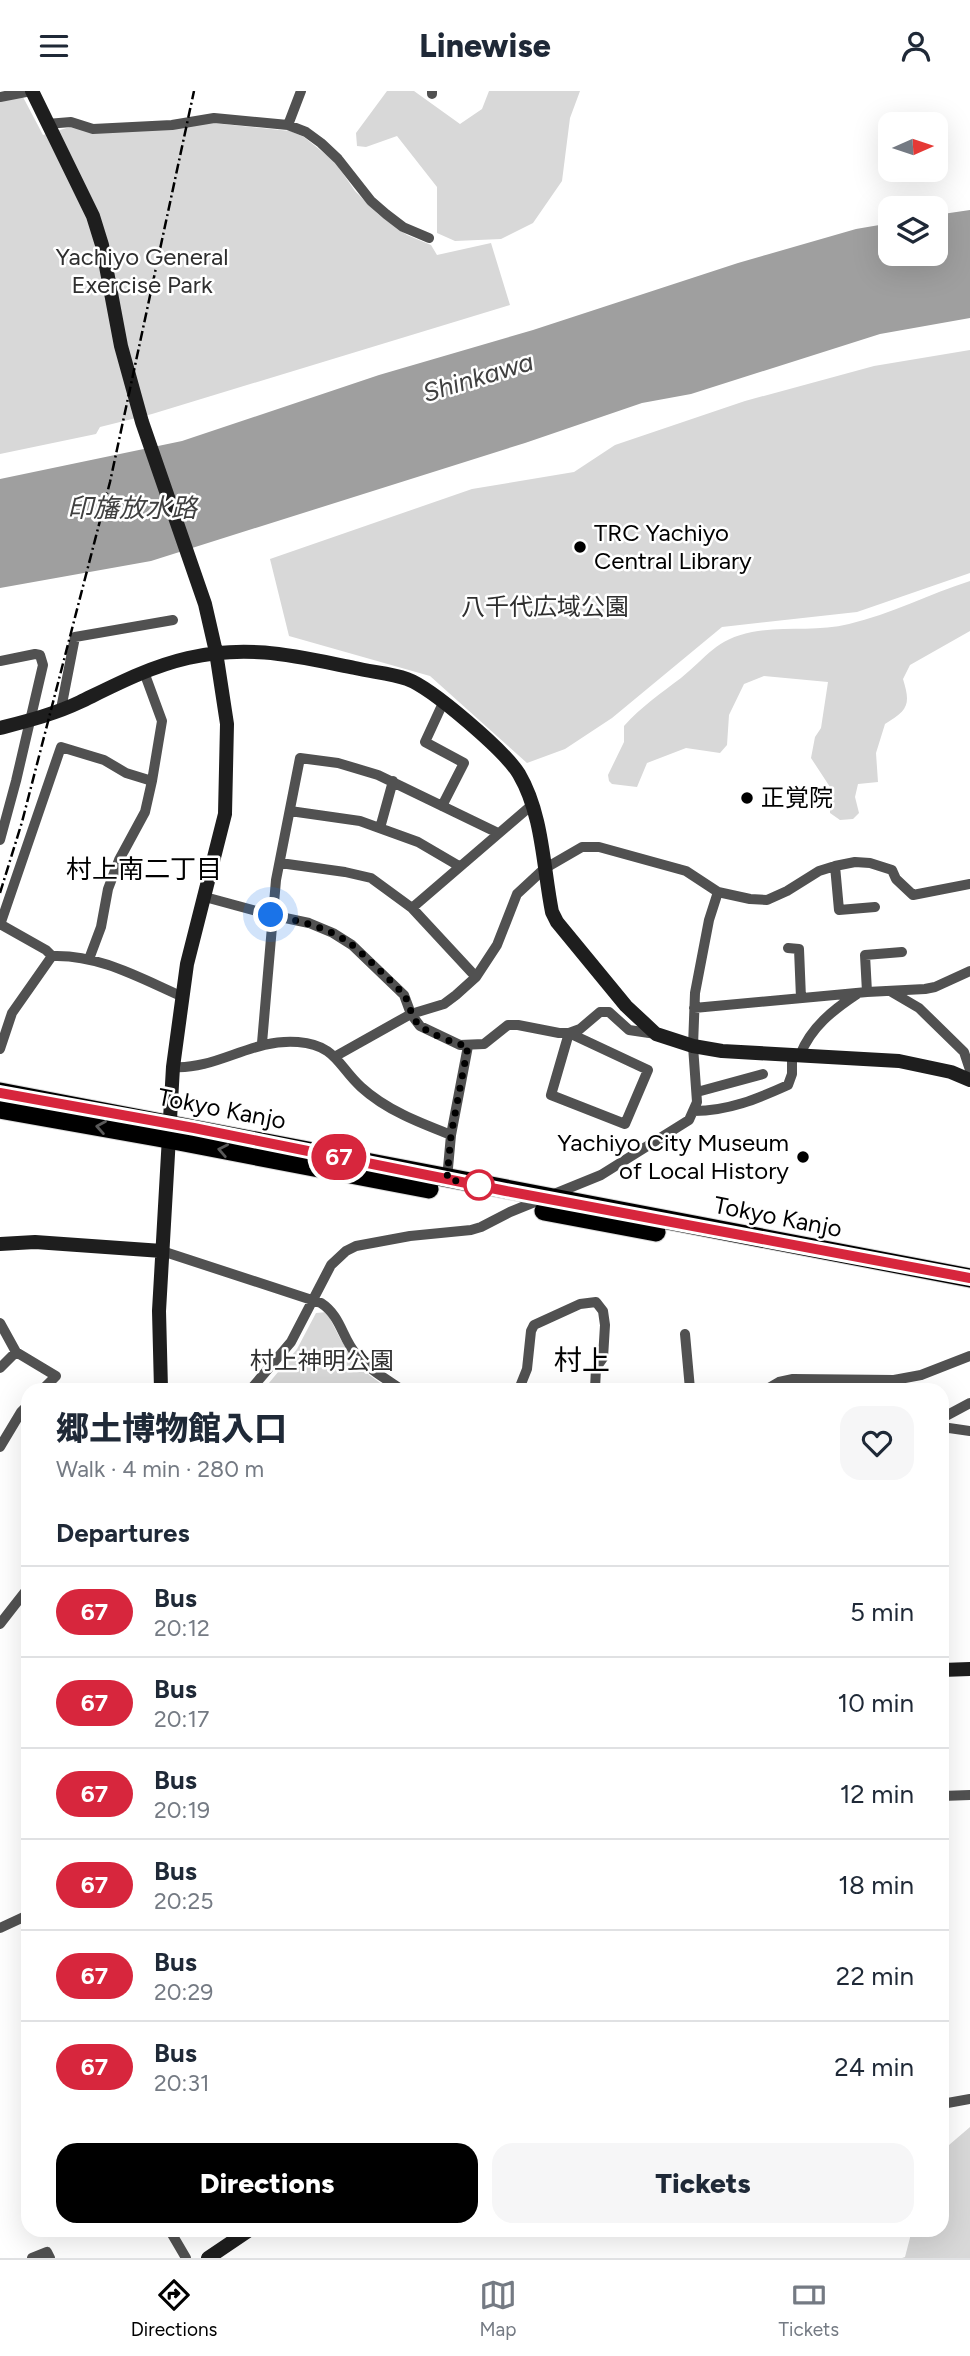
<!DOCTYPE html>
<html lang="en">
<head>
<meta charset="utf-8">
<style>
  body { margin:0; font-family:Figtree,"Noto Sans JP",sans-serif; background:#f6f6f7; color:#1f2937; height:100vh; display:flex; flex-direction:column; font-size:26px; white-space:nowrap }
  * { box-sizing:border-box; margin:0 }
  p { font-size:23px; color:#747a83 }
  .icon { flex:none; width:38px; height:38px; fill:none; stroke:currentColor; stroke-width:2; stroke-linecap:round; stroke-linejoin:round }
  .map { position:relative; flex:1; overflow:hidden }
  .drawer { position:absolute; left:21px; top:1292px; width:928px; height:854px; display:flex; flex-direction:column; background:#fff; border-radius:21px; box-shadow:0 7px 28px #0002 }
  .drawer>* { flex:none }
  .badge { padding:0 14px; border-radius:23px; font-size:24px; line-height:46px }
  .needle { width:46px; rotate:87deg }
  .fabs { position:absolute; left:878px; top:21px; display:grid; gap:14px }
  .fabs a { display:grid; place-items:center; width:70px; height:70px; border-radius:14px; background:#fff; box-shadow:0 7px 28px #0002; font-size:35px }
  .you { position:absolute; width:35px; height:35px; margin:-18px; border:5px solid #fff; border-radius:50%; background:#1a73e8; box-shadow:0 0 0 10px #1a73e833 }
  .map>.badge { position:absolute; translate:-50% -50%; box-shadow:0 0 0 4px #fff }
  h2 { padding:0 35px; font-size:26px; line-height:63px }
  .round { display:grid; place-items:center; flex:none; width:74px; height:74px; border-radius:21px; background:#f6f6f7 }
  .summary { display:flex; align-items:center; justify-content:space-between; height:119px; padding:0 35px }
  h1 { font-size:33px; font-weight:800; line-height:52px }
  .cta { display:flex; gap:14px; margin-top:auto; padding:14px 35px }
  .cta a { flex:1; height:80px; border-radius:21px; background:#000; color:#fff; font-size:28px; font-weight:800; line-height:80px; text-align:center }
  .cta a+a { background:#f6f6f7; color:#1f2937 }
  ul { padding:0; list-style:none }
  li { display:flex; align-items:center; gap:21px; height:91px; padding:0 35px; border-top:2px solid #e0e1e3 }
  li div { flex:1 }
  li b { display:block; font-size:26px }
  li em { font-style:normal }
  li .badge { min-width:77px; font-weight:700; text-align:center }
  header { display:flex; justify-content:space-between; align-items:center; height:91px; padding:0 35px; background:#fff; font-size:32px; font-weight:800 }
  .dock { display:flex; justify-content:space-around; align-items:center; height:98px; border-top:2px solid #e0e1e3; background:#fff; font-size:19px; color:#747a83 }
  .dock a { display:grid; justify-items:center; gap:4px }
  .dock .active { color:#000 }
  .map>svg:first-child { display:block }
</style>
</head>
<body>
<header><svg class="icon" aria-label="menu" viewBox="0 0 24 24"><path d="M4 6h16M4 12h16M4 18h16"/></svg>Linewise<svg class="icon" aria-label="person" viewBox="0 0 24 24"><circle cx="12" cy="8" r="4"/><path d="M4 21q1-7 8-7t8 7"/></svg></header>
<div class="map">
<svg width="970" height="2167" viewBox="0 0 970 2167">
  <rect width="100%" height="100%" fill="#fff"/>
  <path fill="#d8d8d8" d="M 387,0 L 414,0 L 460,33 L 482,18 L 489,0 L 580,0 L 570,27 L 562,90 L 533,132 L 501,148 L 455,150 L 437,142 L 437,96 L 397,45 L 366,56 L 357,55 L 356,42 Z
    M 23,6 L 43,44 L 70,36 L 213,32 L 290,40 L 304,46 L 335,71 L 355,100 L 378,123 L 407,144 L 431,154 L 437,164 L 491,152 L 510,214 L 152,323 L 100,336 L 96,343 L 0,363 L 0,10 Z
    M 970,259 L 970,482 L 857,521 L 722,536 L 612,627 L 565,658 L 527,672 L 430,585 L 289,545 L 270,468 L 472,398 L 574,381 L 615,354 L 745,310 L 874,275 Z
    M 970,490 L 970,540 L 910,574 L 903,588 C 911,614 908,619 885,633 L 876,662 L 878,691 L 858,693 L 855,706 L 859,722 L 853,728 L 840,729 L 830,722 L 830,696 L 811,667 L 815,646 L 821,637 L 828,591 L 764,585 L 744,593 L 729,624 L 727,654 L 720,662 L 686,657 L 647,672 L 637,696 L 612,693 L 609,690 L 608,684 L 624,651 L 624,635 C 641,616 661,602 681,587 C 707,566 716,548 752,541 C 784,535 817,541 849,533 C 891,523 929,503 970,490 Z
    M 327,1221 C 343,1255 357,1282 392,1298 L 264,1298 L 297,1258 L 316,1222 Z
    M 970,2036 L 970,2167 L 902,2167 L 905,2166 L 912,2139 L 942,2138 L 942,2060 Z"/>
  <path fill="#9f9f9f" d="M 970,119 L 970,227 L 880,243 L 691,303 L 642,312 L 525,352 L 151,470 L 0,497 L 0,388 L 182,350 L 379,284 L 533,239 L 738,172 L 856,138 L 891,132 L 891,163 L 936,163 L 936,124 Z"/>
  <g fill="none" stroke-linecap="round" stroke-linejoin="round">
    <defs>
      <path id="highway" d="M 0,1001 L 970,1187
        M 0,1018 L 168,1048 L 429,1098
        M 544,1120 L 656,1141"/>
    </defs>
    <use href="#highway" stroke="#dbdbdb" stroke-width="21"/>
    <path stroke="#515151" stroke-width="10" d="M 432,3 L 432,0
      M 0,6 L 31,0
      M 47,33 L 71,31 L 93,38 L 172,34 L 214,27 L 288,34 L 306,41 L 321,52 L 338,68 L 371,110 L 386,123 L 403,136 L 429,147
      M 288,34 L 301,0
      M 0,570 L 35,563 L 40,564 L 43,574 L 16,690 L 0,749
      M 61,618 L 75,546 L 173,529
      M 442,715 L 464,672 L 425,651 L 443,612
      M 290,720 L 360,730 L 418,751 L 459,775
      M 380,737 L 393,690
      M 280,772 L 345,781 L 371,787 L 412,817 L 476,886
      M 835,775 L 839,819 L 875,816
      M 205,806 L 271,824 L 309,832 L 333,842 L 352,854 L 404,904 L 411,923 L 420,935 L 460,954 L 484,953 L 508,934 L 518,934 L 559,942 L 569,942 L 580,938 L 600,921 L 609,921 L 629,939 L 656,943
      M 412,817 L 533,713
      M 0,833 L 46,859 L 52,865 C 98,863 140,887 181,905
      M 0,834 L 61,656 L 104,669 L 126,682 L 152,690
      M 788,857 L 799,858 L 801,907
      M 89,868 L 101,836 L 108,798 L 119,769 L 145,721 L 152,690 L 162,630 L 144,581
      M 890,900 L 919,917 L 964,961 L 970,979
      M 867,901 L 865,864 L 902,861
      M 694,917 L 867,901 L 925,898 L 935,896 L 970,880
      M 569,942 L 648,979 L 625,1033 L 551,1004 Z
      M 262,952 L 276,789 L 300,667 L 338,672 L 378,684 L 498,742
      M 0,958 L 12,922 L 52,865
      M 800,964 C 811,936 833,919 857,903
      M 336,965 L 411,923 L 444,913 L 456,904 L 476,886 L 497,854 L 517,803 L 544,778 L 582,756 L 599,756 L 686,780 L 718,801 L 750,808 L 767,809 L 787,800 L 819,780 L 835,775 L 855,771 L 870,772 L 892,779 L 896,788 L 913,804 L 970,793
      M 173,976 C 217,979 252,947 298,951 C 336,954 338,975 361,996 C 386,1019 420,1032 451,1044
      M 697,1001 L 763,983
      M 694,1020 C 728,1020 757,1008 788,994 L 792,983 L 792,963
      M 447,1088 L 451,1044 L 468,955
      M 162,1160 L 321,1212 C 341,1225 342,1247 356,1263 C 368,1278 386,1288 401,1298
      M 0,1232 L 16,1261 L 56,1285 L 43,1298
      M 685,1243 L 690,1298
      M 0,1277 L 16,1261
      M 251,1298 L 291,1251 L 331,1174 L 346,1160 L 356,1155 L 410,1145 L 471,1139 L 481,1136 L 510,1121 L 601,1084 L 689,1029 L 697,1011 L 693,955 L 695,902 L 709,829 L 718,801
      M 519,1298 L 527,1278 L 531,1240 L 534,1234 L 580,1213 L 596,1211 L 603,1220 L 605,1234 L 603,1267 L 596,1277 L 595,1298
      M 767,1298 L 779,1291 L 793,1288 L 894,1289 L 921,1284 L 970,1265
      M 942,1327 L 970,1312
      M 942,1336 L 970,1340
      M 0,1356 L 21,1321 L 28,1314
      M 0,1533 L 28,1497
      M 942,1705 L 970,1704
      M 0,1837 L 28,1824
      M 942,2013 L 970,2008
      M 169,2138 L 186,2167
      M 32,2167 L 47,2161 L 50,2167"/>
    <path stroke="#1e1e1e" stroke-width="14" d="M 32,0 L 93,125 L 102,154 L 121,255 L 142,331 L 205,513 L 216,561 L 227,633 L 225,723 L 187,873 L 173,976 L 159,1220 L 161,1298
      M 0,637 C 27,630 55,623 80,611 C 115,594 149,576 188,567 C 249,553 295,565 355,577 C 371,581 391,582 407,588 C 432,597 505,660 519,683 C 543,724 543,776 552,821 L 557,831 L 626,915 L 656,943 L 693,955 L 722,960 L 899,970 L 951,981 L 970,989
      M 0,1153 L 35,1151 L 162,1160
      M 942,1579 L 970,1578
      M 208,2167 L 251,2138"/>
    <use href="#highway" stroke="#000" stroke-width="19"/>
    <path stroke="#000" stroke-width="2.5" stroke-dasharray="10 3.5 2 3.5" stroke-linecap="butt" d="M 0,802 L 22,731 L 110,391 L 194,0"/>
  </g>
  <defs><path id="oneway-chevron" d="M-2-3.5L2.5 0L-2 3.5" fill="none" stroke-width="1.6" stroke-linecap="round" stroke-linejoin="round" transform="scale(1.75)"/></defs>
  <g stroke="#595959">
    <use href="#oneway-chevron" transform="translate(101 1036) rotate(-170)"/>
    <use href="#oneway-chevron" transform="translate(223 1059) rotate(-169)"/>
  </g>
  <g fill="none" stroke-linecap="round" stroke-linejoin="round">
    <defs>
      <path id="line" d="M 0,1002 L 194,1037 L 506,1100 L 970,1187"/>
    </defs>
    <use href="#line" stroke="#fff" stroke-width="16"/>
    <use href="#line" stroke="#d7263d" stroke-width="10"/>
    <path stroke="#000" stroke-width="7" stroke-dasharray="0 12.6" d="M 271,824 C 300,830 327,836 351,853 C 359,859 401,899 405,905 C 410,915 411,926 419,934 C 428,942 457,954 468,955 L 451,1044 L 447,1088 L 479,1094"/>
  </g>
  <g fill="#000" stroke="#fff" stroke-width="2.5">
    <circle cx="580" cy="456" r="7"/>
    <circle cx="747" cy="707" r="7"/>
    <circle cx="803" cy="1066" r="7"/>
  </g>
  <circle fill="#fff" stroke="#d7263d" stroke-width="3.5" cx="479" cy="1094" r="14"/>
  <g text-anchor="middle" stroke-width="5" stroke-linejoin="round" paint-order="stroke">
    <g font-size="24" fill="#2f2f2f" stroke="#fff">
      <text x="142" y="174">Yachiyo General<tspan x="142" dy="28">Exercise Park</tspan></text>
      <text x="545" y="524">八千代広域公園</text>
      <text x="322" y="1278">村上神明公園</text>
    </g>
    <g font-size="24" fill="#000" stroke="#fff" text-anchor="start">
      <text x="594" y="450">TRC Yachiyo<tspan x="594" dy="28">Central Library</tspan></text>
      <text x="761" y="715">正覚院</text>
      <text x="789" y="1060" text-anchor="end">Yachiyo City Museum<tspan x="789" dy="28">of Local History</tspan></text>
    </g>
    <g font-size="24" fill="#000" stroke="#fff">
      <text transform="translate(222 1018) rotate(11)" y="8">Tokyo Kanjo</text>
      <text transform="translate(778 1126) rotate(11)" y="8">Tokyo Kanjo</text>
    </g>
    <g font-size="26" font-style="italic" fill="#404040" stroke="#fff">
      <text transform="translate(478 286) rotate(-17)" y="9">Shinkawa</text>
      <text x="132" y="426">印旛放水路</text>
    </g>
    <g font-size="26" fill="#000" stroke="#fff">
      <text x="144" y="787">村上南二丁目</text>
    </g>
    <g font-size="28" fill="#000" stroke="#fff">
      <text x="582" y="1279">村上</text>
    </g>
  </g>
</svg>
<div class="fabs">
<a><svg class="needle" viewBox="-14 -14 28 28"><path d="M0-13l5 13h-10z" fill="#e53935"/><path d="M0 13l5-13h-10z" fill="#747a83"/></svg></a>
<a><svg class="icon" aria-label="layers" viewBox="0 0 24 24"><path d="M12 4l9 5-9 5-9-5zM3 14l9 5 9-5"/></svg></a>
</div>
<div class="you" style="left:271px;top:824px"></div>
<b class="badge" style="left:339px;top:1066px;background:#d7263d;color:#fff">67</b>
<section class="drawer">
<div class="summary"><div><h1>郷土博物館入口</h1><p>Walk · 4 min · 280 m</p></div><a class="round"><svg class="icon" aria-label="heart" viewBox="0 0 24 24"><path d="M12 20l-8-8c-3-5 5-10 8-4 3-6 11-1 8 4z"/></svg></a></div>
<h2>Departures</h2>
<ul>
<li><span class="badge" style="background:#d7263d;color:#fff">67</span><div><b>Bus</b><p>20:12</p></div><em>5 min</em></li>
<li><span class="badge" style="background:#d7263d;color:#fff">67</span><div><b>Bus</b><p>20:17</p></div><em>10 min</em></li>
<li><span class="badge" style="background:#d7263d;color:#fff">67</span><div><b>Bus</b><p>20:19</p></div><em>12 min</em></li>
<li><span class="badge" style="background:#d7263d;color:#fff">67</span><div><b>Bus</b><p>20:25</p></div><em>18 min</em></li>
<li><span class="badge" style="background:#d7263d;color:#fff">67</span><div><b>Bus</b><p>20:29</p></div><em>22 min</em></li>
<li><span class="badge" style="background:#d7263d;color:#fff">67</span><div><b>Bus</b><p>20:31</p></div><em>24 min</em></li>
</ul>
<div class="cta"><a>Directions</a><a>Tickets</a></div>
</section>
</div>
<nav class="dock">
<a class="active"><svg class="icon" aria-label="directions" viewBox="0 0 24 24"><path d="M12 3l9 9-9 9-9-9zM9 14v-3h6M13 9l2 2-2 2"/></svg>Directions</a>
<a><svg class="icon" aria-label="map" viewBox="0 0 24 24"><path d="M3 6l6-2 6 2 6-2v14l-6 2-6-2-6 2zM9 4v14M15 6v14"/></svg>Map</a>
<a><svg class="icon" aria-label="tickets" viewBox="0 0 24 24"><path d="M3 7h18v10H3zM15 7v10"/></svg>Tickets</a>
</nav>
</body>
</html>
